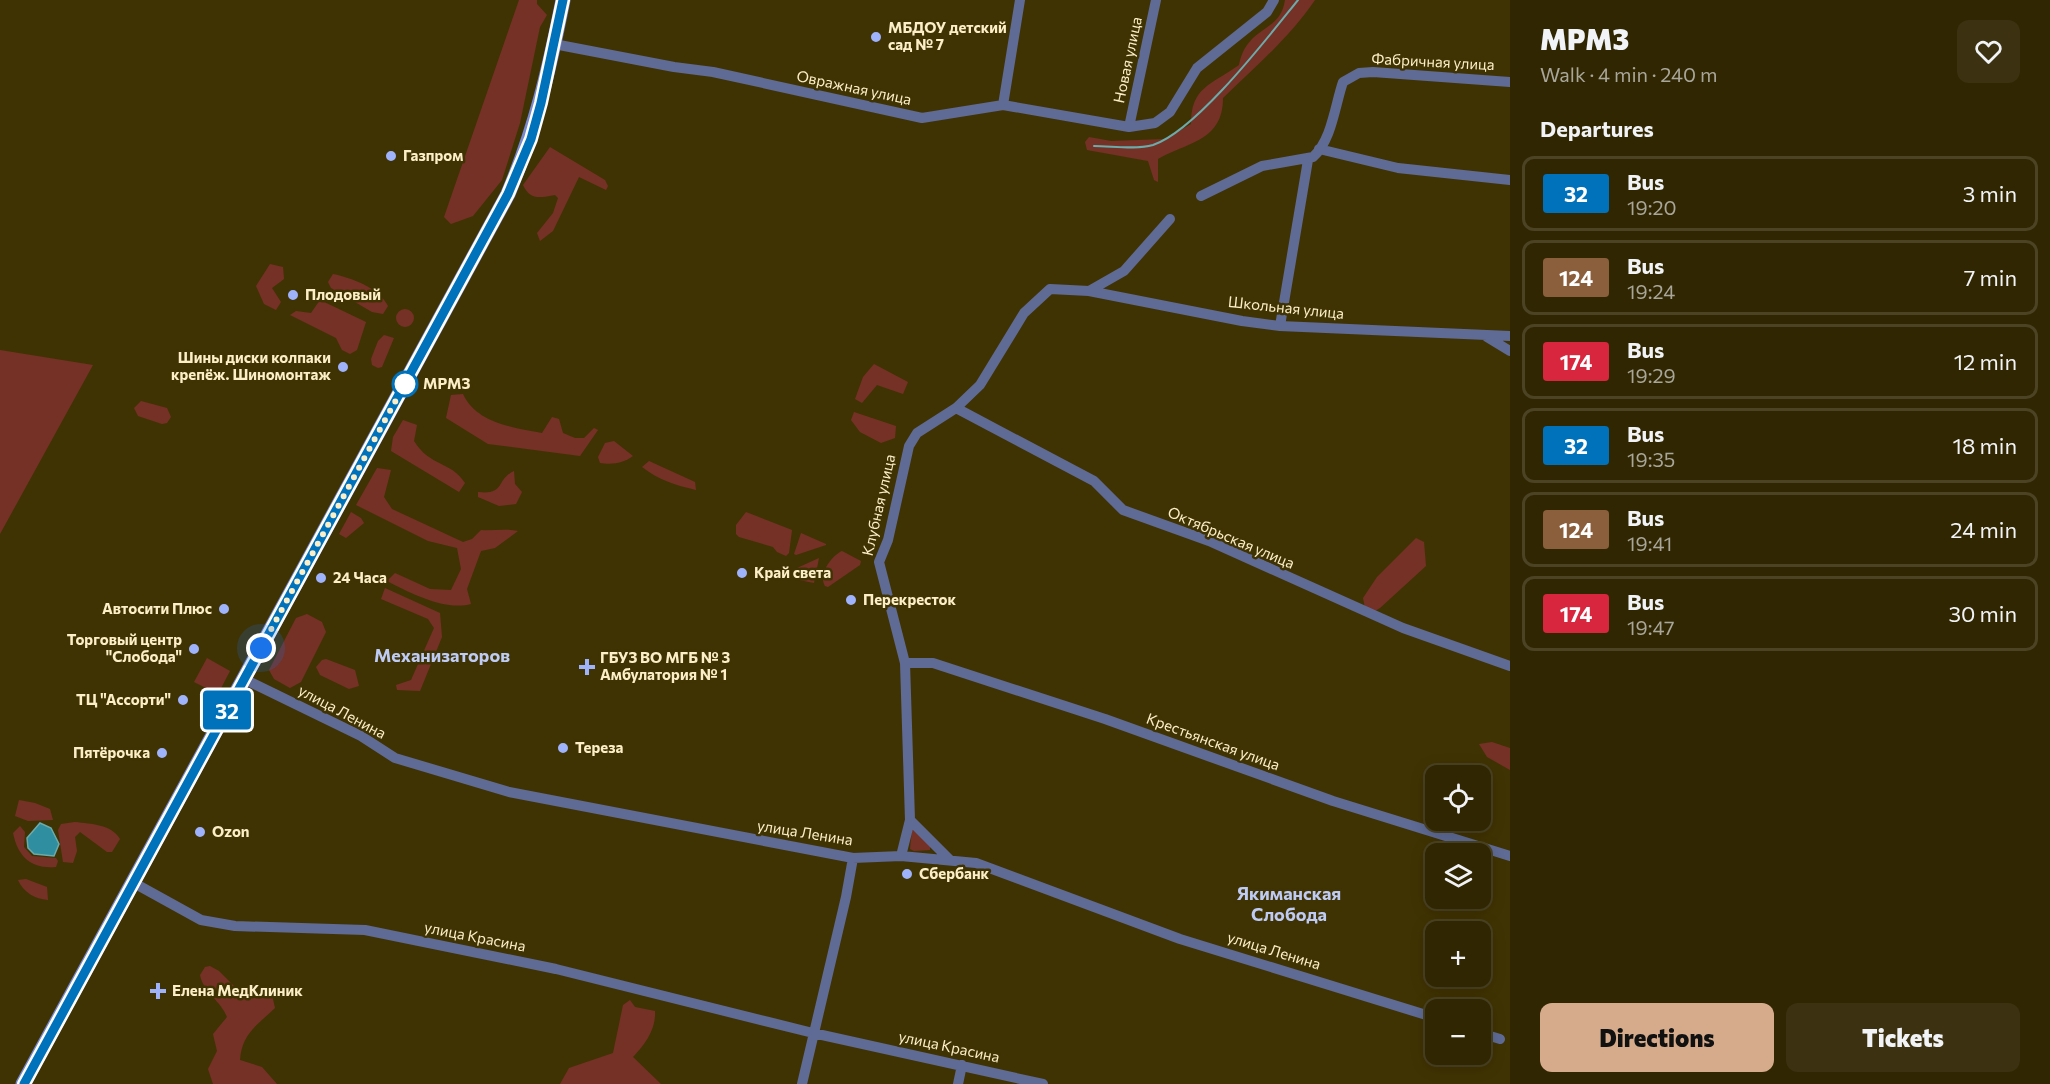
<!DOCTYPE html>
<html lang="en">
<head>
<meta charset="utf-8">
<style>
  body { margin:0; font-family:Commissioner,sans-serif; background:#3c3211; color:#f1f3f6; height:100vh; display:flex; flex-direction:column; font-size:22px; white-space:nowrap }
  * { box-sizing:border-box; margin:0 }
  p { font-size:20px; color:#a8a599 }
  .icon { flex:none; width:33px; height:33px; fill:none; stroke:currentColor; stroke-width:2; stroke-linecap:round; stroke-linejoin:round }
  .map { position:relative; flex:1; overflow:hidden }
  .details { display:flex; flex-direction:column; background:#302602; width:540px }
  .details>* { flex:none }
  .badge { padding:0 12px; border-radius:4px; font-size:21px; line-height:39px }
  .buttons { position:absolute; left:1425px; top:765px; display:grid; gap:12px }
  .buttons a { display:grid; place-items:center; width:66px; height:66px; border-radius:12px; background:#302602; box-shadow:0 3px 15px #0003,0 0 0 2px #4b4324; font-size:30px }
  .you { position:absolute; width:30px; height:30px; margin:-15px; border:4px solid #fff; border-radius:50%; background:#1a73e8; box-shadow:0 0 0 9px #1a73e833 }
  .map>.badge { position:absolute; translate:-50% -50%; box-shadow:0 0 0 3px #fff }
  h2 { padding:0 30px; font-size:22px; line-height:54px }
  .round { display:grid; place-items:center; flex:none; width:63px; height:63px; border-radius:12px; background:#3c3211 }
  .headline { display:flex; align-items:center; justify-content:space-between; height:102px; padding:0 30px }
  h1 { font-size:28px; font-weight:800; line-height:45px }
  .cta { display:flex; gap:12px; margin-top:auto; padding:12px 30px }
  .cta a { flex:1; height:69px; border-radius:12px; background:#d6ab8b; color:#111; font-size:24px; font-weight:800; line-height:69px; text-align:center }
  .cta a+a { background:#3c3211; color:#f1f3f6 }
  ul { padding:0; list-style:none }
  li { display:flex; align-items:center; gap:18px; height:75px; margin:0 12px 9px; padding:0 18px; border:3px solid #4b4324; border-radius:12px }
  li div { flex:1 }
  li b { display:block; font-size:22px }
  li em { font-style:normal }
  li .badge { min-width:66px; font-weight:700; text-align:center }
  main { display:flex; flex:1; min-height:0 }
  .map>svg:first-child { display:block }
</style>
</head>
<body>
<main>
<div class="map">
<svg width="1510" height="1084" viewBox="0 0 1510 1084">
  <rect width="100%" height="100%" fill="#403303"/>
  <path fill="#753125" d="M 519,0 L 537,0 L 537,4 L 547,15 L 540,27 L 520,123 L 502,180 L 473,216 L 451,224 L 444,217 Z
    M 1285,0 L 1315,0 C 1290,37 1255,67 1223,98 C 1223,141 1188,142 1158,159 L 1158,182 L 1154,180 L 1148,161 L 1087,150 L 1085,142 L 1089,137 L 1111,141 L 1165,139 L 1191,124 C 1191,87 1211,85 1239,65 C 1247,25 1280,34 1285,0 Z
    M 550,147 L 605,180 L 608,186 L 606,190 L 579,177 L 553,231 L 540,241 L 537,233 L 553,213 L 558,198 L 555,195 C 539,198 530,200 523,185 Z
    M 270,264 L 283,267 L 284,279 L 272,288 L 281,302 L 276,310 L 264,304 L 256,286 Z
    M 333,274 C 352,278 379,288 388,306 L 383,314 L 372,312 L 331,288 L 328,282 Z
    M 320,300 L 366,322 L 357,350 L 350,354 L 342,350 L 336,338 L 290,315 L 296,311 L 311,313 Z
    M396 318a9 9 0 1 1 18 0a9 9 0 1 1-18 0Z
    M 384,335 L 394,338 L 382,367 L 378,368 L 372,365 L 371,359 L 378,341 Z
    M 0,350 L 93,365 L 0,534 Z
    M 874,364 L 908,382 L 903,394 L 877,385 L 862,403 L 855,399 L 863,377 Z
    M 463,394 C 476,423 514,428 542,433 L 552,417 L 559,419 L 563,433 L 575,438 L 584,438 L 594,428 L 598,430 L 580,456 L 488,444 L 446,418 L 451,395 Z
    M 141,401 L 167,408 L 171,417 L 167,423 L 162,424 L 138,416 L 134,408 Z
    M 854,412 L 896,426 L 895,438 L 881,443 L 860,432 L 851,420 Z
    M 403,420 L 417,425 L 414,441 C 430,467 451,461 465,483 L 459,492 L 391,451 L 393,437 Z
    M 614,441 L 633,456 C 624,463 612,465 600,463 L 598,457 L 605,443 Z
    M 649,461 L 695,482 L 696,490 C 675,485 659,480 642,467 Z
    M 377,468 L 391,470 L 384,497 L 392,509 L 463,542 L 472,539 L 481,530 C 494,531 506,528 518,531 L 495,548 L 481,551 L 467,589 L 471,604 C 445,611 410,593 387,581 L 395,573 L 430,589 L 451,590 L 461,569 L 457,548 L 428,541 L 356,505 Z
    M 514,471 L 515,484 L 522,492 L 516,504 L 499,506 L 478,497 L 478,492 C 506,495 495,480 514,471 Z
    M 351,512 L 361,518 L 364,523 L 346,538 L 339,534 Z
    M 746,512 L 792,530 L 789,553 L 786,556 L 777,552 L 773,547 L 739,537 L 736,534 L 736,525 Z
    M 801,533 L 826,544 L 826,545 L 796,555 L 794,554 Z
    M 1416,538 L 1424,542 L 1426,566 L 1380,608 L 1375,611 L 1365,608 L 1363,598 L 1377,577 Z
    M 842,551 L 861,561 L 860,565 L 828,587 L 825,586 C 818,575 831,556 842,551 Z
    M 819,558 L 814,583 L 799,580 L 794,575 L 797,568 Z
    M 385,588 L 440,613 L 442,637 L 420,691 L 397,690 L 396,685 L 411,680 L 434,628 L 428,619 L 381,599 Z
    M 307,614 L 322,622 L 326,632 L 301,682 L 290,688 L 274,679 L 269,670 L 296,618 Z
    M 207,658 L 230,671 L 218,694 L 194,682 Z
    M 326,659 L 355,670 L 359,686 L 349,689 L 320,675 L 316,667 L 322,660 Z
    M 1492,742 L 1510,748 L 1510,770 L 1487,757 L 1479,744 Z
    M 19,800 L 35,803 L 50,809 L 53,820 L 28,821 L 15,816 Z
    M 75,822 C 91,824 111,824 120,839 L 112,852 L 107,852 L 80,832 L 75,837 L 77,851 L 73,863 L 63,862 L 58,830 L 61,824 Z
    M 20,826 L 25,832 L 24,847 L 32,856 L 56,858 L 58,861 L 56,867 C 31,869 18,857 13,833 Z
    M 912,829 L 930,846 L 930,850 L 914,851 L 910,849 Z
    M 26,879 L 47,887 L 48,900 C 35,899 23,892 18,880 Z
    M 210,966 L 219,971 L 244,996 L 264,989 L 272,995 L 275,1008 C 257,1025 242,1034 240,1060 L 262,1067 L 277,1084 L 213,1084 L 208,1069 L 217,1051 L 213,1034 L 227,1017 C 221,1001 203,992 200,975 L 205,967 Z
    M 630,1000 L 635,1007 L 655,1011 C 656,1030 645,1044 633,1057 L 661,1084 L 560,1084 L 569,1068 L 613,1053 L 623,1005 Z"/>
  <path fill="#2f8e9f" stroke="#6cabab" stroke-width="1.5" d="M 40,823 L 51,828 L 59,844 L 54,856 L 34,854 L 28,848 L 27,838 Z"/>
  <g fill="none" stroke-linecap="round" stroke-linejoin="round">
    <path stroke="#6cabab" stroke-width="2" d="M 1094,146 C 1112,146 1136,150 1153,145 C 1196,131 1268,37 1298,0"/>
    <path stroke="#5f6b95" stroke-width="10" d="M 554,44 L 674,67 L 713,72 L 922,118 L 1003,105 L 1129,127 L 1155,123 L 1170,112 L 1197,68 L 1267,12 L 1274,0
      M 1003,105 L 1020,0
      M 1129,127 L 1156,0
      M 1319,149 L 1398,168 L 1510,180
      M 1201,196 L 1262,166 L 1313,157 C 1332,140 1335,105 1343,82 L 1359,73 L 1373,72 L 1510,82
      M 1089,291 L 1124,271 L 1170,219
      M 1280,326 L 1308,160
      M 1487,337 L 1510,351
      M 956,408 L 1094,481 L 1123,510 L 1209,541 L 1403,628 L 1510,666
      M 905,663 L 933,663 L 1105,719 L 1333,801 L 1510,856
      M 244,679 L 361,736 L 395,758 L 509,792 L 853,858 L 901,856 L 976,863 L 1180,939 L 1436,1018
      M 910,820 L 905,663 L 879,562 L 888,540 L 909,446 L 917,433 L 956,408 L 980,385 L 1024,313 L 1050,289 L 1089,291 L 1242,321 L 1280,326 L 1510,336
      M 901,856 L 910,820 L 950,860
      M 134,883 L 201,920 L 235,926 L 365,930 L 556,969 L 813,1033 L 1043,1084
      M 1480,1033 L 1500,1039
      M 802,1084 L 846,897 L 853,858
      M 958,1084 L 962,1065"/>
    <path stroke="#7789cb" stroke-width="15" d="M 23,1084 L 508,194 C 536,127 549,70 563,0"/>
  </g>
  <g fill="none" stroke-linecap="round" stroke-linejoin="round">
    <defs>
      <path id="line" d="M 24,1084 L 508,194 L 531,139 L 541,103 L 563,0"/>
    </defs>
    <use href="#line" stroke="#fff" stroke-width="14"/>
    <use href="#line" stroke="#0072bc" stroke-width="9"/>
    <path stroke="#fceec6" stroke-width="6" stroke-dasharray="0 10.8" d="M 261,648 L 408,378 L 405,384"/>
  </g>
  <g fill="#9fb3fd" stroke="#403303" stroke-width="2">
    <circle cx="876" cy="37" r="6"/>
    <circle cx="391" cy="156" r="6"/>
    <circle cx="293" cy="295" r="6"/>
    <circle cx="343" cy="367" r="6"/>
    <circle cx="742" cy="573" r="6"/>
    <circle cx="321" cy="578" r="6"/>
    <circle cx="851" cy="600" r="6"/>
    <circle cx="224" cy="609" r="6"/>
    <circle cx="194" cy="649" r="6"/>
    <path d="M584 658h6v6h6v6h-6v6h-6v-6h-6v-6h6z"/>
    <circle cx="183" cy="700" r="6"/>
    <circle cx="563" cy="748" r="6"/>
    <circle cx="162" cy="753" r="6"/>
    <circle cx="200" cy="832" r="6"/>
    <circle cx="907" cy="874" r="6"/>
    <path d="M155 982h6v6h6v6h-6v6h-6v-6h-6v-6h6z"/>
  </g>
  <circle fill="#fff" stroke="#0072bc" stroke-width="3" cx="405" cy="384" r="12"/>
  <g text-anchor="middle" stroke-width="5" stroke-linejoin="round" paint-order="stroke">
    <g font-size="15" font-weight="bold" fill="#fceec6" stroke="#403303" text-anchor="start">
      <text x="888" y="33">МБДОУ детский<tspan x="888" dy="17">сад № 7</tspan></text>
      <text x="403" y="161">Газпром</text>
      <text x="305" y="300">Плодовый</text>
      <text x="331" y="363" text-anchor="end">Шины диски колпаки<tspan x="331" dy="17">крепёж. Шиномонтаж</tspan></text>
      <text x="754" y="578">Край света</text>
      <text x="333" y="583">24 Часа</text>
      <text x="863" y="605">Перекресток</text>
      <text x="212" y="614" text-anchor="end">Автосити Плюс</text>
      <text x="182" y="645" text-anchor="end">Торговый центр<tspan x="182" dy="17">"Слобода"</tspan></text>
      <text x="600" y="663">ГБУЗ ВО МГБ № 3<tspan x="600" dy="17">Амбулатория № 1</tspan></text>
      <text x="171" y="705" text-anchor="end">ТЦ "Ассорти"</text>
      <text x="575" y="753">Тереза</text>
      <text x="150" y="758" text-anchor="end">Пятёрочка</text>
      <text x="212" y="837">Ozon</text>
      <text x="919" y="879">Сбербанк</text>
      <text x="172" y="996">Елена МедКлиник</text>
    </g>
    <g font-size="15" fill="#fceec6" stroke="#403303">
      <text transform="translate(1128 60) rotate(-78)" y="5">Новая улица</text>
      <text transform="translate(1433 62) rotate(3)" y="5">Фабричная улица</text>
      <text transform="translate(854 88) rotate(12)" y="5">Овражная улица</text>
      <text transform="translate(1286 308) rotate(6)" y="5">Школьная улица</text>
      <text transform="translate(879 505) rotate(-77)" y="5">Клубная улица</text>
      <text transform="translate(1231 538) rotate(23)" y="5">Октябрьская улица</text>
      <text transform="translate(342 712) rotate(28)" y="5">улица Ленина</text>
      <text transform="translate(1213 742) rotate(20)" y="5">Крестьянская улица</text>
      <text transform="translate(805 833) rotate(9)" y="5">улица Ленина</text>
      <text transform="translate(475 937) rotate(11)" y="5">улица Красина</text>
      <text transform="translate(1274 951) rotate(17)" y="5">улица Ленина</text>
      <text transform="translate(949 1047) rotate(12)" y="5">улица Красина</text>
    </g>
    <g font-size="15" font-weight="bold" fill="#fceec6" stroke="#403303" text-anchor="start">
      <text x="423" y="389">МРМЗ</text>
    </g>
    <g font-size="18" font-weight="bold" fill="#becbf4" stroke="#403303">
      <text x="442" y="662">Механизаторов</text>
      <text x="1289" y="900">Якиманская<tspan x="1289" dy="21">Слобода</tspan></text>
    </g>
  </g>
</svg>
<div class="buttons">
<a><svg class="icon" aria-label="locate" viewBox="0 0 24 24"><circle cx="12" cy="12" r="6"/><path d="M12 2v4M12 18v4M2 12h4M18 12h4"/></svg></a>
<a><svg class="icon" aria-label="layers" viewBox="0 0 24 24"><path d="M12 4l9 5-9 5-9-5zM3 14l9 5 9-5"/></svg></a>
<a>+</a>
<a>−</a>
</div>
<div class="you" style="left:261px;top:648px"></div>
<b class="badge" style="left:227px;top:710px;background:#0072bc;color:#fff">32</b>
</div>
<section class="details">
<div class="headline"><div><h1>МРМЗ</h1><p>Walk · 4 min · 240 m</p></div><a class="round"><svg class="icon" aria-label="heart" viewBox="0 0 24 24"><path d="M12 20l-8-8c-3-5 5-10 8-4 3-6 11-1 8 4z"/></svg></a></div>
<h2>Departures</h2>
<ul>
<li><span class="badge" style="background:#0072bc;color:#fff">32</span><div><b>Bus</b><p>19:20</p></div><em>3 min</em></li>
<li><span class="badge" style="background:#8b5e3c;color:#fff">124</span><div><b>Bus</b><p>19:24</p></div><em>7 min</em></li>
<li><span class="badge" style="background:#d7263d;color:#fff">174</span><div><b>Bus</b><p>19:29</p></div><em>12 min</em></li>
<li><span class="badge" style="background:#0072bc;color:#fff">32</span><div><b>Bus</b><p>19:35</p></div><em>18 min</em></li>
<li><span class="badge" style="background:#8b5e3c;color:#fff">124</span><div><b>Bus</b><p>19:41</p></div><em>24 min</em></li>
<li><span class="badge" style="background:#d7263d;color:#fff">174</span><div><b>Bus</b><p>19:47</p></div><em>30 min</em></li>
</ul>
<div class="cta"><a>Directions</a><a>Tickets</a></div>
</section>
</main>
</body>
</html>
